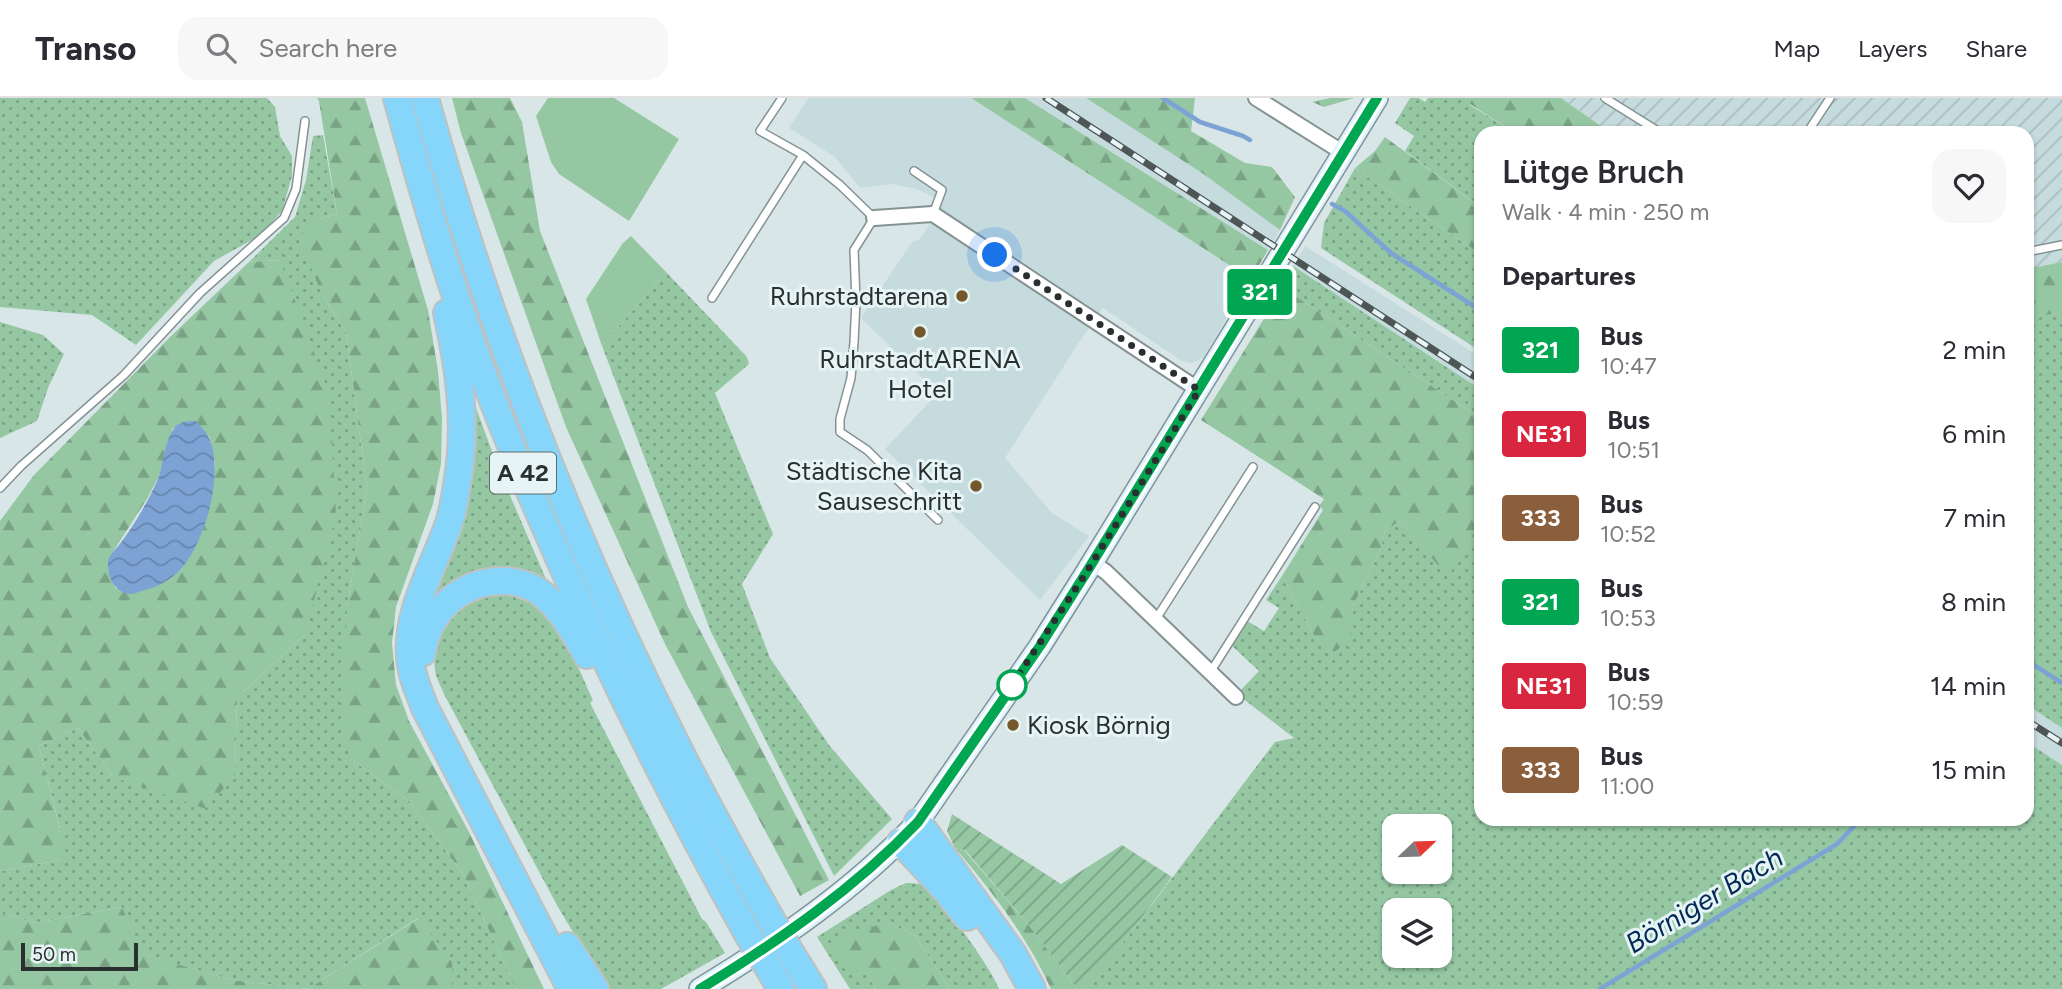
<!DOCTYPE html>
<html lang="en">
<head>
<meta charset="utf-8">
<style>
  body { margin:0; font-family:Figtree,sans-serif; background:#f7f7f7; color:#2b2b33; height:100vh; display:flex; flex-direction:column; font-size:26px; white-space:nowrap }
  * { box-sizing:border-box; margin:0 }
  p { font-size:23px; color:#7c7c81 }
  .icon { flex:none; width:38px; height:38px; fill:none; stroke:currentColor; stroke-width:2; stroke-linecap:round; stroke-linejoin:round }
  .map { position:relative; flex:1; overflow:hidden }
  .drawer { position:absolute; left:1474px; top:28px; width:560px; height:700px; display:flex; flex-direction:column; background:#fff; border-radius:21px; box-shadow:0 2px 5px #0004 }
  .drawer>* { flex:none }
  .badge { padding:0 14px; border-radius:5px; font-size:24px; line-height:46px }
  .needle { width:46px; rotate:67deg }
  .fabs { position:absolute; left:1382px; top:716px; display:grid; gap:14px }
  .fabs a { display:grid; place-items:center; width:70px; height:70px; border-radius:14px; background:#fff; box-shadow:0 2px 5px #0004; font-size:35px }
  .scale { position:absolute; left:21px; bottom:18px; width:117px; box-sizing:border-box; padding-left:7px; border:4px solid #2a2f2f; border-top:0; font-size:19px; line-height:24px; white-space:nowrap; color:#2a2f2f; -webkit-text-stroke:5px #e6f4f5; paint-order:stroke }
  .you { position:absolute; width:35px; height:35px; margin:-18px; border:5px solid #fff; border-radius:50%; background:#1a73e8; box-shadow:0 0 0 10px #1a73e833 }
  .map>.badge { position:absolute; translate:-50% -50%; box-shadow:0 0 0 4px #fff }
  h2 { padding:0 28px; font-size:26px; line-height:63px }
  .round { display:grid; place-items:center; flex:none; width:74px; height:74px; border-radius:21px; background:#f7f7f7 }
  .headline { display:flex; align-items:center; justify-content:space-between; height:119px; padding:0 28px }
  h1 { font-size:33px; font-weight:600; line-height:52px }
  ul { padding:0; list-style:none }
  li { display:flex; align-items:center; gap:21px; height:84px; padding:0 28px }
  li div { flex:1 }
  li b { display:block; font-size:26px }
  li em { font-style:normal }
  li .badge { min-width:77px; font-weight:700; text-align:center }
  header { display:flex; align-items:center; gap:42px; box-sizing:border-box; height:98px; padding:0 35px; background:#fff; border-bottom:2px solid #e1e1e2 }
  header strong { font-size:33px }
  nav { display:flex; gap:38px; margin-inline-start:auto; font-size:24px }
  .search { width:490px; height:63px; background:#f7f7f7; display:flex; align-items:center; gap:18px; box-sizing:border-box; padding:0 24px; border-radius:21px; color:#7c7c81; font-size:26px }
  .map>svg:first-child { display:block }
</style>
</head>
<body>
<header>
<strong>Transo</strong>
<div class="search"><svg class="icon" aria-label="search" viewBox="0 0 24 24"><circle cx="10" cy="10" r="6"/><path d="M15 15l6 6"/></svg>Search here</div>
<nav><a>Map</a><a>Layers</a><a>Share</a></nav>
</header>
<div class="map">
<svg width="2062" height="891" viewBox="0 0 2062 891">
  <defs>
    <pattern id="industrial-furrows" width="10" height="10" patternUnits="userSpaceOnUse" patternTransform="scale(1.75)"><rect width="10" height="10" fill="#c6dbde"/><path d="M-1 1l2-2M0 10L10 0M9 11l2-2" fill="none" stroke="#aabcbf"/></pattern>
    <pattern id="grass-dots" width="8" height="8" patternUnits="userSpaceOnUse" patternTransform="scale(1.75)"><rect width="8" height="8" fill="#95c7a3"/><path d="M2 2h.1M6 6h.1" fill="none" stroke="#7aa285" stroke-width="1.8" stroke-linecap="round"/></pattern>
    <pattern id="forest-firs" width="22" height="20" patternUnits="userSpaceOnUse" patternTransform="scale(1.75)"><rect width="22" height="20" fill="#95c7a3"/><path d="M5 1l3.5 6h-7zM16 11l3.5 6h-7z" fill="#7aa285"/></pattern>
    <pattern id="garden-furrows" width="10" height="10" patternUnits="userSpaceOnUse" patternTransform="scale(1.75)"><rect width="10" height="10" fill="#95c7a3"/><path d="M-1 1l2-2M0 10L10 0M9 11l2-2" fill="none" stroke="#7aa285"/></pattern>
    <pattern id="water-waves" width="16" height="10" patternUnits="userSpaceOnUse" patternTransform="scale(1.75)"><rect width="16" height="10" fill="#7da3d5"/><path d="M0 5q4-4 8 0t8 0" fill="none" stroke="#6785ad"/></pattern>
  </defs>
  <rect width="100%" height="100%" fill="#d9e6e8"/>
  <path fill="#c6dbde" d="M 808,0 L 970,0 L 1251,180 L 1204,258 L 1199,262 L 1191,265 L 1182,263 L 1103,210 L 1078,246 L 1005,360 L 1052,415 L 1089,438 L 1040,502 L 885,351 L 938,295 L 861,220 L 912,144 L 920,141 L 944,104 L 917,91 L 892,86 L 860,90 L 835,59 L 789,30 Z
    M 1025,0 L 1086,0 L 1202,75 L 1280,132 L 1268,152 Z
    M 1305,148 L 1480,259 L 1480,291 L 1293,168 Z
    M 2026,607 L 2062,630 L 2062,667 L 2027,644 Z"/>
  <path fill="url(#industrial-furrows)" d="M 1561,0 L 2062,0 L 2062,164 L 2027,171 L 2026,35 L 1611,35 Z"/>
  <path fill="url(#grass-dots)" fill-rule="evenodd" d="M 0,0 L 267,0 L 275,9 L 280,38 L 292,58 L 292,78 L 282,113 L 259,138 L 214,163 L 136,247 L 92,217 L 0,209 Z
    M 1410,0 L 1419,0 L 1425,4 L 1428,0 L 1471,0 L 1470,7 L 1515,35 L 1480,35 L 1480,109 L 1405,53 L 1414,38 L 1395,25 Z
    M 323,37 L 337,116 L 318,121 L 322,196 L 346,234 L 367,390 L 347,509 L 351,661 L 410,704 L 463,776 L 516,891 L 452,891 L 452,864 L 418,820 L 308,891 L 232,882 L 142,856 L 122,809 L 36,825 L 0,815 L 0,773 L 61,762 L 61,734 L 39,648 L 78,630 L 113,679 L 235,676 L 237,599 L 305,537 L 280,162 L 249,164 L 295,119 L 306,82 L 313,38 Z
    M 1355,70 L 1480,156 L 1480,253 L 1321,150 L 1324,125 Z
    M 1293,168 L 1480,291 L 1480,320 L 1283,190 Z
    M 666,174 L 747,259 L 749,266 L 715,295 L 773,436 L 742,486 L 770,560 L 829,647 L 892,721 L 834,778 L 711,534 L 602,248 Z
    M 2062,214 L 2062,630 L 2027,607 L 2026,221 Z
    M 0,224 L 43,237 L 64,256 L 48,290 L 37,323 L 0,340 Z
    M 467,286 L 499,372 L 552,495 L 536,487 L 424,508 Z
    M 1400,423 L 1448,478 L 1480,424 L 1480,721 L 2026,721 L 2027,644 L 2062,667 L 2062,891 L 1081,891 L 1126,841 L 1275,644 L 1294,640 L 1237,596 L 1259,573 L 1231,547 L 1247,523 L 1264,533 L 1279,510 L 1266,502 L 1282,478 L 1314,538 L 1353,508 L 1381,450 L 1385,433 ZM 1395,728 L 1440,728 L 1440,774 L 1395,774 ZM 1395,812 L 1440,812 L 1440,858 L 1395,858 Z
    M 495,497 C 554,496 572,557 593,602 L 590,605 L 702,821 L 706,824 L 725,855 L 661,891 L 607,891 L 558,809 L 445,598 C 442,591 438,584 436,577 C 427,535 456,504 495,497 Z
    M 906,785 C 913,785 920,785 927,789 C 941,800 994,874 999,891 L 950,891 L 915,838 L 889,825 L 867,832 L 868,874 L 875,891 L 850,891 L 817,839 L 891,792 Z"/>
  <path fill="url(#forest-firs)" fill-rule="evenodd" d="M 317,0 L 365,0 L 428,212 L 438,273 L 442,321 L 441,366 L 433,406 L 396,509 L 392,545 L 396,587 L 409,623 L 469,734 L 544,891 L 516,891 L 463,776 L 410,704 L 351,661 L 341,628 L 347,509 L 367,390 L 346,234 L 322,196 L 298,138 L 318,121 L 337,116 L 319,3 Z
    M 452,0 L 510,0 L 522,24 L 540,133 L 688,509 L 829,782 L 800,798 L 665,546 L 566,329 L 461,35 Z
    M 971,0 L 1025,0 L 1268,152 L 1251,181 Z
    M 1086,0 L 1195,0 L 1191,33 L 1245,65 L 1272,69 L 1295,99 L 1280,132 L 1202,75 Z
    M 1330,0 L 1354,0 L 1324,9 L 1312,4 Z
    M 1471,0 L 1561,0 L 1611,35 L 1515,35 L 1470,6 Z
    M 1385,39 L 1480,109 L 1480,156 L 1355,70 L 1375,53 Z
    M 280,162 L 329,295 L 336,417 L 305,537 L 237,599 L 235,677 L 206,711 L 113,679 L 78,630 L 39,648 L 61,735 L 61,762 L 0,773 L 0,423 L 34,377 L 170,239 L 249,164 ZM 173,330 L 209,338 L 215,365 L 209,404 L 116,491 L 108,472 L 113,454 L 147,401 L 159,378 Z
    M 2062,164 L 2062,214 L 2027,221 L 2027,171 Z
    M 1283,190 L 1480,320 L 1480,424 L 1448,479 L 1400,423 L 1385,433 L 1381,450 L 1353,508 L 1351,542 L 1334,554 L 1314,538 L 1282,478 L 1323,412 L 1319,408 L 1324,401 L 1201,322 Z
    M 955,750 L 964,752 L 1028,826 L 1077,891 L 1051,891 C 1028,840 992,793 955,750 Z
    M 122,809 L 143,856 L 232,882 L 308,891 L 419,820 L 452,864 L 452,891 L 0,891 L 0,815 L 36,825 Z
    M 889,825 L 915,838 L 950,891 L 875,891 L 868,874 L 844,871 L 831,848 L 843,835 Z"/>
  <path fill="#95c7a3" d="M 548,0 L 614,0 L 679,41 L 629,123 L 559,76 L 551,64 L 536,18 Z
    M 631,138 L 666,174 L 602,248 L 586,201 L 623,145 Z"/>
  <path fill="url(#garden-furrows)" d="M 952,716 L 1061,786 L 1122,747 L 1172,779 L 1126,841 L 1087,886 L 1081,891 L 1077,891 L 1028,826 L 965,752 L 955,750 L 947,733 Z"/>
  <path fill="url(#water-waves)" d="M 196,323 C 201,329 206,333 209,340 C 225,374 205,449 177,475 C 168,483 157,489 145,492 C 138,494 132,498 125,495 C 112,491 105,473 109,460 C 111,455 116,451 119,447 C 133,429 151,399 159,378 C 163,364 165,344 173,332 C 178,323 187,323 196,323 Z"/>
  <g fill="none" stroke-linecap="round" stroke-linejoin="round">
    <path stroke="#7da3d5" stroke-width="4.5" d="M 1163,0 L 1200,24 L 1243,38 L 1250,42
      M 1332,106 L 1345,113 L 1391,155 L 1480,212
      M 2026,562 L 2062,585
      M 1600,891 L 1837,746 L 1861,721"/>
    <defs>
      <path id="lane" d="M 782,0 L 760,33 L 803,57 L 840,87 L 874,120 L 854,152 L 856,203 L 854,244 L 851,280 L 840,321 L 840,334 L 867,352 L 938,422
        M 1605,0 L 1661,35
        M 1807,35 L 1830,0
        M 914,73 L 942,92 L 933,116
        M 2026,154 L 2062,147
        M 712,200 L 803,57
        M 0,390 L 21,368 L 124,277 L 200,195 L 284,120 L 296,91 L 305,23
        M 1156,521 L 1253,369
        M 1211,573 L 1315,409"/>
      <path id="street" d="M 1256,0 L 1342,54
        M 874,120 L 933,116 L 1199,292
        M 1093,465 L 1106,474 L 1236,599"/>
      <path id="secondary" d="M 700,891 C 779,843 854,792 918,724 L 1040,548 L 1086,475 L 1377,0"/>
      <path id="highway" d="M 397,0 C 427,109 459,218 501,323 C 572,500 656,672 749,838
        M 425,0 C 487,223 572,440 676,646 C 706,706 739,765 772,823
        M 447,215 C 459,269 467,325 458,380 C 456,393 454,408 450,422 C 436,465 406,512 410,559 C 411,577 419,594 425,610 L 571,891
        M 422,555 C 428,512 463,481 507,483 C 517,484 530,487 538,493 C 560,508 574,534 587,557
        M 918,724 L 1013,856 L 1032,891
        M 901,744 L 947,793 L 967,819
        M 567,848 L 595,891
        M 792,857 L 813,891
        M 770,872 L 781,891"/>
    </defs>
    <use href="#lane" stroke="#859293" stroke-width="10"/>
    <use href="#street" stroke="#859293" stroke-width="18"/>
    <use href="#secondary" stroke="#859293" stroke-width="24"/>
    <use href="#highway" stroke="#bfc1c1" stroke-width="30"/>
    <use href="#lane" stroke="#fff" stroke-width="7"/>
    <use href="#street" stroke="#fff" stroke-width="14"/>
    <use href="#secondary" stroke="#dbf3fe" stroke-width="21"/>
    <use href="#highway" stroke="#86d6fc" stroke-width="26"/>
    <defs>
      <path id="rail" d="M 1046,0 L 1480,282
        M 2026,622 L 2062,645"/>
    </defs>
    <use href="#rail" stroke="#4e5555" stroke-width="7"/>
    <use href="#rail" stroke="#e6f4f5" stroke-width="4.5" stroke-dasharray="13" stroke-linecap="butt"/>
    <defs>
      <path id="highway-bridge" d="M 772,823 L 792,857
        M 749,838 L 770,872"/>
    </defs>
    <use href="#highway-bridge" stroke="#bfc1c1" stroke-width="30" stroke-linecap="butt"/>
    <use href="#highway-bridge" stroke="#86d6fc" stroke-width="26"/>
  </g>
  <g fill="none" stroke-linecap="round" stroke-linejoin="round">
    <defs>
      <path id="line" d="M 700,891 C 779,843 854,791 918,724 L 1040,548 L 1086,475 L 1377,0"/>
    </defs>
    <use href="#line" stroke="#fff" stroke-width="16"/>
    <use href="#line" stroke="#00a651" stroke-width="10"/>
    <path stroke="#2a2f2f" stroke-width="7" stroke-dasharray="0 12.6" d="M 995,157 L 1199,292 L 1086,475 L 1012,587"/>
  </g>
  <g fill="#74572b" stroke="#e6f4f5" stroke-width="2.5">
    <circle cx="962" cy="198" r="7"/>
    <circle cx="920" cy="234" r="7"/>
    <circle cx="976" cy="388" r="7"/>
    <circle cx="1013" cy="627" r="7"/>
  </g>
  <circle fill="#fff" stroke="#00a651" stroke-width="3.5" cx="1012" cy="587" r="14"/>
  <g text-anchor="middle" stroke-width="6" stroke-linejoin="round" paint-order="stroke">
    <rect fill="#e6f4f5" stroke="#626a6a" stroke-width="2" x="490" y="354.5" width="66" height="41" rx="5"/>
    <g font-size="24" font-weight="bold" fill="#2a2f2f">
      <text x="523" y="383">A 42</text>
    </g>
    <g font-size="26" fill="#2a2f2f" stroke="#e6f4f5" text-anchor="end">
      <text x="948" y="207">Ruhrstadtarena</text>
      <text x="920" y="270" text-anchor="middle">RuhrstadtARENA<tspan x="920" dy="30">Hotel</tspan></text>
      <text x="962" y="382">Städtische Kita<tspan x="962" dy="30">Sauseschritt</tspan></text>
      <text x="1027" y="636" text-anchor="start">Kiosk Börnig</text>
    </g>
    <g font-size="28" font-style="italic" fill="#032a57" stroke="#e6f4f5">
      <text transform="translate(1704 802) rotate(-31)" y="10">Börniger Bach</text>
    </g>
  </g>
</svg>
<div class="fabs">
<a><svg class="needle" viewBox="-14 -14 28 28"><path d="M0-13l5 13h-10z" fill="#e53935"/><path d="M0 13l5-13h-10z" fill="#7c7c81"/></svg></a>
<a><svg class="icon" aria-label="layers" viewBox="0 0 24 24"><path d="M12 4l9 5-9 5-9-5zM3 14l9 5 9-5"/></svg></a>
</div>
<div class="scale">50 m</div>
<div class="you" style="left:995px;top:157px"></div>
<b class="badge" style="left:1260px;top:194px;background:#00a651;color:#fff">321</b>
<section class="drawer">
<div class="headline"><div><h1>Lütge Bruch</h1><p>Walk · 4 min · 250 m</p></div><a class="round"><svg class="icon" aria-label="heart" viewBox="0 0 24 24"><path d="M12 20l-8-8c-3-5 5-10 8-4 3-6 11-1 8 4z"/></svg></a></div>
<h2>Departures</h2>
<ul>
<li><span class="badge" style="background:#00a651;color:#fff">321</span><div><b>Bus</b><p>10:47</p></div><em>2 min</em></li>
<li><span class="badge" style="background:#d7263d;color:#fff">NE31</span><div><b>Bus</b><p>10:51</p></div><em>6 min</em></li>
<li><span class="badge" style="background:#8b5e3c;color:#fff">333</span><div><b>Bus</b><p>10:52</p></div><em>7 min</em></li>
<li><span class="badge" style="background:#00a651;color:#fff">321</span><div><b>Bus</b><p>10:53</p></div><em>8 min</em></li>
<li><span class="badge" style="background:#d7263d;color:#fff">NE31</span><div><b>Bus</b><p>10:59</p></div><em>14 min</em></li>
<li><span class="badge" style="background:#8b5e3c;color:#fff">333</span><div><b>Bus</b><p>11:00</p></div><em>15 min</em></li>
</ul>
</section>
</div>
</body>
</html>
